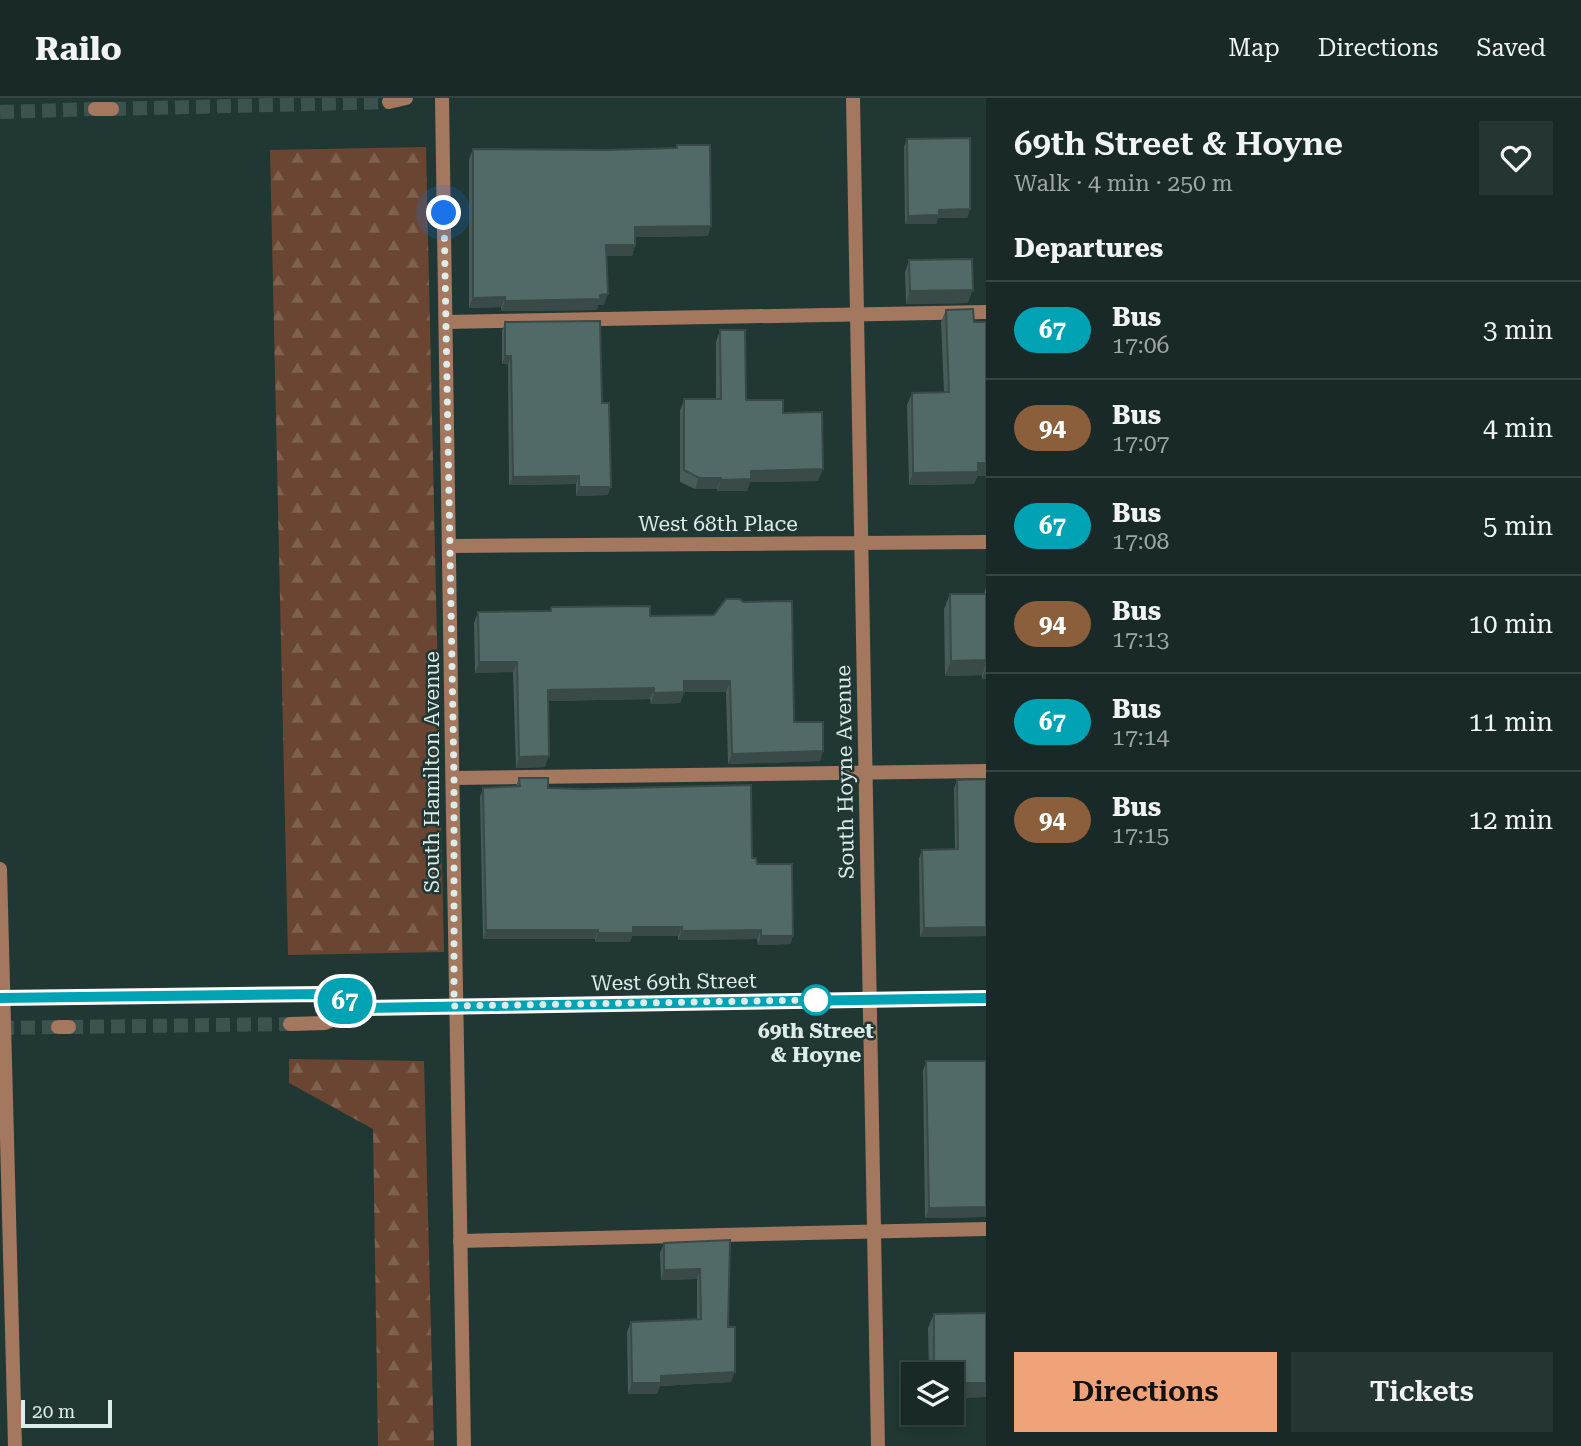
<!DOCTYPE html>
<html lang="en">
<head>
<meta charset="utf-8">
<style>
  body { margin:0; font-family:"Roboto Serif",serif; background:#253533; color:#f1f3f6; height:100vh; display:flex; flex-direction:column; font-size:26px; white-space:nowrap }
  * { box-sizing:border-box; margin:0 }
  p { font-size:23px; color:#9fa6a7 }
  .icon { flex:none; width:38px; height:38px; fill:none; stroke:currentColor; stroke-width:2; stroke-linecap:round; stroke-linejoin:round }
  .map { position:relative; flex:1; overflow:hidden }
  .details { display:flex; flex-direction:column; background:#182927; width:595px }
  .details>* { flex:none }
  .badge { padding:0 14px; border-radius:23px; font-size:24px; line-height:46px }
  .buttons { position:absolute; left:901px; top:1264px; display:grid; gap:14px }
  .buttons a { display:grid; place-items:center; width:63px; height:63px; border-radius:0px; background:#182927; box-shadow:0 4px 10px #0003,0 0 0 2px #364544; font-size:35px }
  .scale { position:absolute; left:21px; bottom:18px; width:91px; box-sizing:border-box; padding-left:7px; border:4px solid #ddebe9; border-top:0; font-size:19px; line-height:24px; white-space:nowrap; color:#ddebe9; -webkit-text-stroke:5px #203734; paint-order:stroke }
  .you { position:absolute; width:35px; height:35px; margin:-18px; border:5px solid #fff; border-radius:50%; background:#1a73e8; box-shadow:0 0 0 10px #1a73e833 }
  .map>.badge { position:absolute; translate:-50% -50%; box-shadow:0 0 0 4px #fff }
  h2 { padding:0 28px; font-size:26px; line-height:63px }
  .round { display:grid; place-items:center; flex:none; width:74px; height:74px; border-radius:0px; background:#253533 }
  .summary { display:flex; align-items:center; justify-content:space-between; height:119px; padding:0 28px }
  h1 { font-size:33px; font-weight:600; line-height:52px }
  .cta { display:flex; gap:14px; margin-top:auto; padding:14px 28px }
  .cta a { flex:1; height:80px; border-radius:0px; background:#f0a378; color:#111; font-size:28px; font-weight:600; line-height:80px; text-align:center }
  .cta a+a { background:#253533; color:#f1f3f6 }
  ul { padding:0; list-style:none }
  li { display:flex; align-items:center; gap:21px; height:98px; padding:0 28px; border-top:2px solid #364544 }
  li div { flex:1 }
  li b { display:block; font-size:26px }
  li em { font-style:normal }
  li .badge { min-width:77px; font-weight:700; text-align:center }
  header { display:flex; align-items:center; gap:42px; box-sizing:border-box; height:98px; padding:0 35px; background:#182927; border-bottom:2px solid #364544 }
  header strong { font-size:33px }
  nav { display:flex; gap:38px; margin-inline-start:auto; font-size:24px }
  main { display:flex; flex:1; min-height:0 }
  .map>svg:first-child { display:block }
</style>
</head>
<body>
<header>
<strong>Railo</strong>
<nav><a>Map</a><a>Directions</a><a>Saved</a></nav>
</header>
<main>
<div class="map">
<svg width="986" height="1348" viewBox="0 0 986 1348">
  <defs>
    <pattern id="forest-firs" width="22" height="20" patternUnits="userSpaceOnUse" patternTransform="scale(1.75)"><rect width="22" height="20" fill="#6a4632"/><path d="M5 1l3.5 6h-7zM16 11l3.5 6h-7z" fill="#7f6150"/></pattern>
  </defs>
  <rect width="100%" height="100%" fill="#203734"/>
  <path fill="url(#forest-firs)" d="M 426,49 L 444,854 L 288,857 L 270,52 Z
    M 289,961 L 424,963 L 434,1348 L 378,1348 L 373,1031 L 289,985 Z"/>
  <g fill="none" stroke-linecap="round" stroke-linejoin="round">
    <path stroke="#3c524f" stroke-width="14" stroke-dasharray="14 7" stroke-linecap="butt" d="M 112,11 L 389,4
      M 0,14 L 95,11"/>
    <path stroke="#3c524f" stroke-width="14" stroke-dasharray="14 7" stroke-linecap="butt" d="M 69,899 L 289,896
      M 0,900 L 57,899
      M 69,929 L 290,926
      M 0,930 L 58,929"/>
    <path stroke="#a4775f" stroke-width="14" d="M 446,224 L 986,214
      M 454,680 L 986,673
      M 0,771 L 15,1348
      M 460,1143 L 986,1131"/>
    <path stroke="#a4775f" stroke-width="14" d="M 442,0 C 450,449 454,899 464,1348
      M 853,0 L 878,1348
      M 389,4 L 406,0
      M 95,11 L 112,11
      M 451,448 L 986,444"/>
    <path stroke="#a4775f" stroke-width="14" d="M 289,896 L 324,896 L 363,910 L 986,900
      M 57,899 L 69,899
      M 290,926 L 325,925 L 363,910
      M 58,929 L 69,929"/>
  </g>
  <path fill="#475b59" d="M 907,41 L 970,111 L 967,120 L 938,120 L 936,126 L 905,126 L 904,49 Z
    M 677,47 L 708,138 L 635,139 L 635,147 L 632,158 L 607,158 L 604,207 L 598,207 L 597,212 L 501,213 L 501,209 L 469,210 L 469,61 L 473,51 L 605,52 L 676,50 Z
    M 909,162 L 968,205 L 906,206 L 905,175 Z
    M 946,212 L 974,224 L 986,224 L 986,378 L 977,378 L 974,386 L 909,387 L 907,307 L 912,295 L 944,294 L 941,224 Z
    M 505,224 L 602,305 L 608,397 L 576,398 L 576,386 L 509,387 L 508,266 L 502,266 L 502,233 Z
    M 720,232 L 746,302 L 783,315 L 818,383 L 750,384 L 747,393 L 717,393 L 717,391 L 695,391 L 680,384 L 680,313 L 684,301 L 716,301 L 716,244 Z
    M 986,489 L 986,581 L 982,581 L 982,577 L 945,578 L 944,511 L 950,496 L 984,496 Z
    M 551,509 L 650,518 L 794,624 L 823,653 L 820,663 L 728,666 L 726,594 L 684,594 L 680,605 L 651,606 L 650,601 L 548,603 L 545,669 L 516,670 L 513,574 L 475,575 L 474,525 L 478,514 L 550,513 Z
    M 519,680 L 752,760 L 757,766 L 793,838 L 790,846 L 758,847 L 757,841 L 678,842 L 678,838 L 632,838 L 630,844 L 595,844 L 595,841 L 483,841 L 480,699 L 483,690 L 516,688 Z
    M 957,682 L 986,838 L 920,839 L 919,760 L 922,752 L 955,751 L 954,691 Z
    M 926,963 L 986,963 L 986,1119 L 925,1120 L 923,973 Z
    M 730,1142 L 728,1229 L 731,1284 L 660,1288 L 657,1296 L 628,1296 L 627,1234 L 631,1224 L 697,1221 L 697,1181 L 661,1182 L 660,1155 L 664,1145 Z
    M 986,1215 L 986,1299 L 952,1300 L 952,1276 L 929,1276 L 928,1230 L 934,1216 Z"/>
  <path fill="#394a48" d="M 970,111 L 967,120 L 938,120 L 936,126 L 905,126 L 908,118 L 939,112 Z
    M 711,128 L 708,138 L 631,139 L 635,129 Z
    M 606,147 L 635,147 L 632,158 L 603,158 Z
    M 973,192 L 968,205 L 906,206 L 910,193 Z
    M 608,196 L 604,207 L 598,207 L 597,212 L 501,213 L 505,203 Z
    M 505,199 L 501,209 L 469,210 L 473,200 Z
    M 505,258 L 511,258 L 508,266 L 502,266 Z
    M 978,365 L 986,365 L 986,378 L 977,378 L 974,386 L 909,387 L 913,375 Z
    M 823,371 L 818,383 L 750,384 L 747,393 L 717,393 L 721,382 L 751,373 Z
    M 579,378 L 576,386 L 509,387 L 513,379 Z
    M 699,380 L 721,380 L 717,391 L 695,391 Z
    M 579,389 L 611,389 L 608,397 L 576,398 Z
    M 986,562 L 986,567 L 982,577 L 945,578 L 951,563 Z
    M 479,564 L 517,564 L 513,574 L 475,575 Z
    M 986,570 L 986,581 L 982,581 Z
    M 684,583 L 730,583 L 726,594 L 680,594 Z
    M 654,590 L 650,601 L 544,603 L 548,592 Z
    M 684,594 L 680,605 L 651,606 L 654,595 Z
    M 823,653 L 820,663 L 728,666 L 732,656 Z
    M 549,658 L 545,669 L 516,670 L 519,659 Z
    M 633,829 L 682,829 L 678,838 L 632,838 L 630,844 L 595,844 L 598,835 Z
    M 986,829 L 986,838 L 920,839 L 924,830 Z
    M 486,832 L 598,832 L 595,841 L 483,841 Z
    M 761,832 L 757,841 L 678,842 L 682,833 Z
    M 761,838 L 793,838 L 790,846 L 758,847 Z
    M 986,1109 L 986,1119 L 925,1120 L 929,1110 Z
    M 700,1171 L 697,1181 L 661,1182 L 664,1172 Z
    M 735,1274 L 731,1284 L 660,1288 L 657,1296 L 628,1296 L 632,1285 L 661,1278 Z
    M 952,1285 L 986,1285 L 986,1299 L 952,1300 Z"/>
  <path fill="#526a67" stroke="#394a48" stroke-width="2" d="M 970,40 L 970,111 L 939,112 L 939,117 L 908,118 L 907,41 Z
    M 677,47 L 710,47 L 711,128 L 635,129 L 635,147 L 606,147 L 608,196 L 600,197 L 600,201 L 505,203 L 505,199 L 473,200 L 473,51 L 605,52 L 677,50 Z
    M 972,161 L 973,192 L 910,193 L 909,162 Z
    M 973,211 L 974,224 L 986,224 L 986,365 L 978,365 L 978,374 L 913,375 L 912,295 L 949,294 L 946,212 Z
    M 600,223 L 602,305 L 609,305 L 611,389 L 579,389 L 579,378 L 513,379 L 511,258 L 505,258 L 505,224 Z
    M 720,232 L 745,232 L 746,302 L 783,302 L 783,315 L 822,314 L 823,371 L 751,373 L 751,381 L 721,382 L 721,380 L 699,380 L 684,372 L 684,301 L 721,301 Z
    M 950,496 L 986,496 L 986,562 L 951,563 Z
    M 726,501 L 740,501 L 743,504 L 792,503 L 794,624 L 823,624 L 823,653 L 732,656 L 730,583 L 684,583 L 684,594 L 654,595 L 654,590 L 548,592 L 549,658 L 519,659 L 517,564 L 479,564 L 478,514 L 551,513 L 551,509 L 650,508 L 650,518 L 714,517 Z
    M 519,680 L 548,680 L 548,690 L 583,691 L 751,687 L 752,760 L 756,760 L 757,766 L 792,766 L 793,838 L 761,838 L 761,832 L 682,833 L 682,829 L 633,829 L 633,835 L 598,835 L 598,832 L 486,832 L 483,690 L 520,688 Z
    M 986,681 L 986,829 L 924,830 L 922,752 L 958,751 L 957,682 Z
    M 926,963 L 986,963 L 986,1109 L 929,1110 Z
    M 730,1142 L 728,1229 L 735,1229 L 735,1274 L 661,1278 L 661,1285 L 632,1285 L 631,1224 L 701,1221 L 700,1171 L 664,1172 L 664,1145 Z
    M 986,1215 L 986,1285 L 952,1285 L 952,1276 L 934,1276 L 934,1216 Z"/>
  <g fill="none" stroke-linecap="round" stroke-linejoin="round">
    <defs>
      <path id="line" d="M 0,900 L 324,896 L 363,910 L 986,900"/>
    </defs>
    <use href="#line" stroke="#fff" stroke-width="16"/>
    <use href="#line" stroke="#00a3b4" stroke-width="10"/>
    <path stroke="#ddebe9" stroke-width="7" stroke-dasharray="0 12.6" d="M 444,115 L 454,680 L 454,908 L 816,902"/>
  </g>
  <circle fill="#fff" stroke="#00a3b4" stroke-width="3.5" cx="816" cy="902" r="14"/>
  <g text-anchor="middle" stroke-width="5" stroke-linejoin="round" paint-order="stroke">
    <g font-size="21" fill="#ddebe9" stroke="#203734">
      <text x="718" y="433">West 68th Place</text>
      <text transform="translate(432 674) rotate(-90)" y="7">South Hamilton Avenue</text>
      <text transform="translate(845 674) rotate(-91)" y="7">South Hoyne Avenue</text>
      <text transform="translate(674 884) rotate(-1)" y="7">West 69th Street</text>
    </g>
    <g font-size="21" font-weight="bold" fill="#ddebe9" stroke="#203734">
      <text x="816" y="940">69th Street<tspan x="816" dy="24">&amp; Hoyne</tspan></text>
    </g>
  </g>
</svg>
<div class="buttons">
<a><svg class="icon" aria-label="layers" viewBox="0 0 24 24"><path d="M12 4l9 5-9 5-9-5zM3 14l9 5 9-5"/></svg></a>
</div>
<div class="scale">20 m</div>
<div class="you" style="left:444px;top:115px"></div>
<b class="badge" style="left:345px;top:903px;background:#00a3b4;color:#fff">67</b>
</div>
<section class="details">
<div class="summary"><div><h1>69th Street &amp; Hoyne</h1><p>Walk · 4 min · 250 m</p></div><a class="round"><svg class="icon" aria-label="heart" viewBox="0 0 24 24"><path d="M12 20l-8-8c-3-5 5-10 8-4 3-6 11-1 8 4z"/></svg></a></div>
<h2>Departures</h2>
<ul>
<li><span class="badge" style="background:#00a3b4;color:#fff">67</span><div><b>Bus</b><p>17:06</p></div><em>3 min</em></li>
<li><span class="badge" style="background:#8b5e3c;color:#fff">94</span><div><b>Bus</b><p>17:07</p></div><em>4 min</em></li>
<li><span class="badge" style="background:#00a3b4;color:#fff">67</span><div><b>Bus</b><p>17:08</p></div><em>5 min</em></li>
<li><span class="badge" style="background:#8b5e3c;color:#fff">94</span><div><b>Bus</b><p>17:13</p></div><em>10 min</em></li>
<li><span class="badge" style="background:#00a3b4;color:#fff">67</span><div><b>Bus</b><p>17:14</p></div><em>11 min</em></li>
<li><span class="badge" style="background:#8b5e3c;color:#fff">94</span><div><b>Bus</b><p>17:15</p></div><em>12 min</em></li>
</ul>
<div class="cta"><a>Directions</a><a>Tickets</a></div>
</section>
</main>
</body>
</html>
